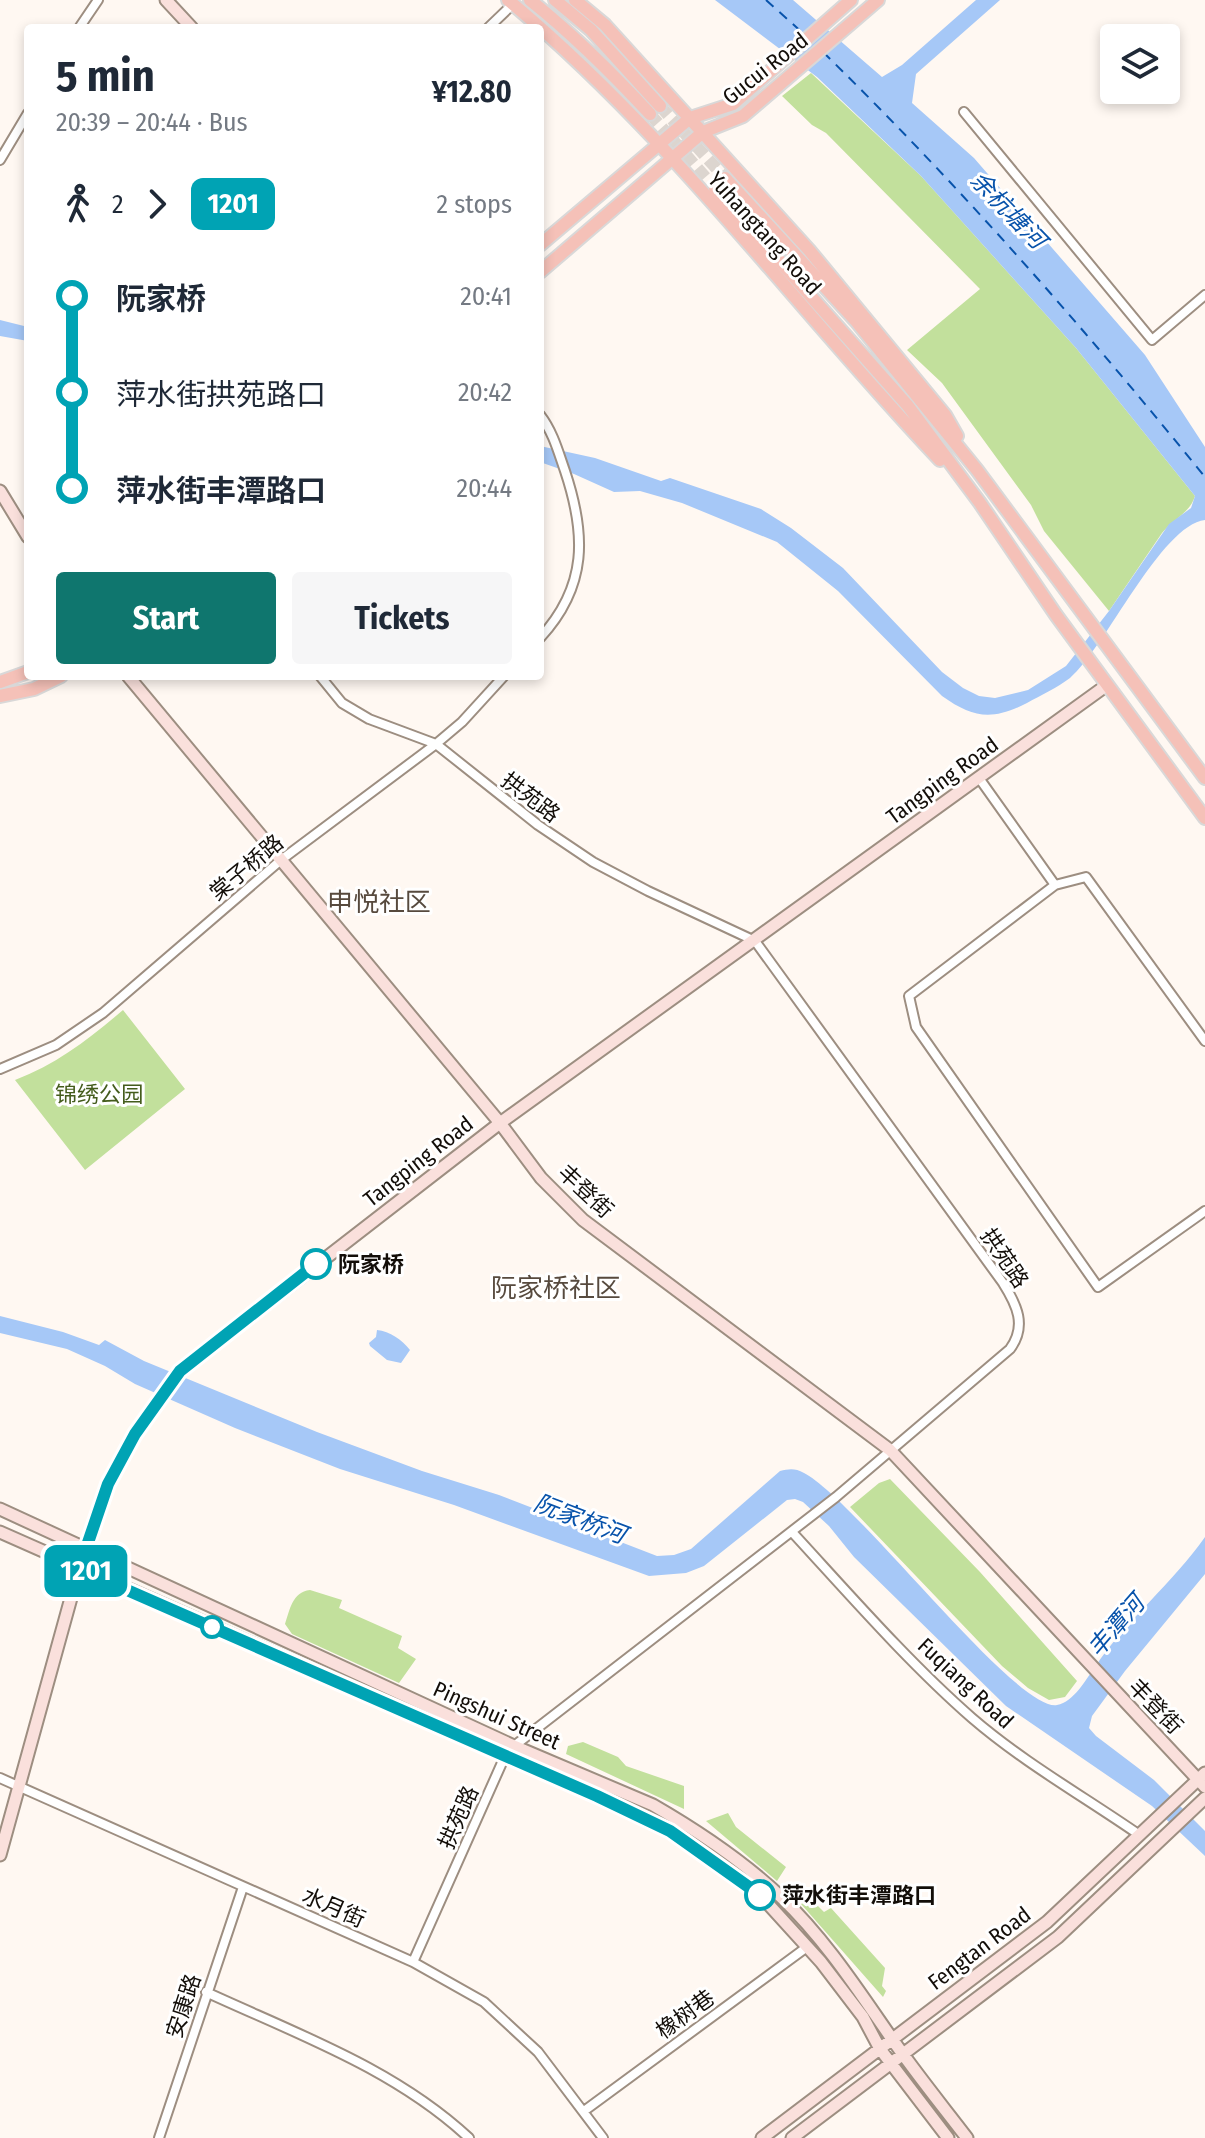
<!DOCTYPE html>
<html lang="en">
<head>
<meta charset="utf-8">
<style>
  body { margin:0; font-family:"Fira Sans Condensed","Noto Sans SC",sans-serif; background:#f6f6f7; color:#1f2937; height:100vh; display:flex; flex-direction:column; font-size:30px; white-space:nowrap }
  * { box-sizing:border-box; margin:0 }
  p { font-size:26px; color:#747a83 }
  .icon { flex:none; width:44px; height:44px; fill:none; stroke:currentColor; stroke-width:2; stroke-linecap:round; stroke-linejoin:round }
  .map { position:relative; flex:1; overflow:hidden }
  .side { position:absolute; left:24px; top:24px; width:520px; height:656px; display:flex; flex-direction:column; background:#fff; border-radius:8px; box-shadow:0 4px 12px #0003 }
  .side>* { flex:none }
  .badge { padding:0 16px; border-radius:12px; font-size:28px; line-height:52px }
  .tools { position:absolute; left:1100px; top:24px; display:grid; gap:16px }
  .tools a { display:grid; place-items:center; width:80px; height:80px; border-radius:8px; background:#fff; box-shadow:0 4px 12px #0003; font-size:40px }
  .map>.badge { position:absolute; translate:-50% -50%; box-shadow:0 0 0 4px #fff }
  .legs { display:flex; align-items:center; gap:12px; height:88px; padding:0 32px; font-size:26px }
  .legs p { margin-inline-start:auto }
  .overview { display:flex; align-items:center; justify-content:space-between; height:136px; padding:0 32px }
  h1 { font-size:44px; font-weight:700; line-height:60px }
  .primary-button { display:flex; gap:16px; margin-top:auto; padding:16px 32px }
  .primary-button a { flex:1; height:92px; border-radius:8px; background:#0f766e; color:#fff; font-size:32px; font-weight:700; line-height:92px; text-align:center }
  .primary-button a+a { background:#f6f6f7; color:#1f2937 }
  ul { padding:0 32px; list-style:none }
  li { display:flex; align-items:center; gap:28px; height:96px; font-size:30px }
  li i { display:grid; place-items:center; width:12px; height:100%; margin:0 10px; background:currentColor }
  li i::after { content:''; width:20px; height:20px; margin:-10px; border:6px solid; border-radius:50%; background:#fff }
  li p { margin-inline-start:auto }
  li:first-child i { background:linear-gradient(#0000 50%,currentColor 0) }
  li:last-child i { background:linear-gradient(currentColor 50%,#0000 0) }
  .map>svg:first-child { display:block }
</style>
</head>
<body>
<div class="map">
<svg width="1205" height="2138" viewBox="0 0 1205 2138">
  <rect width="100%" height="100%" fill="#fff8f2"/>
  <path fill="#c2e09c" d="M 811,73 L 921,176 L 1076,348 L 1195,496 C 1190,513 1173,519 1162,533 L 1109,611 L 1044,531 L 1031,505 L 942,383 L 907,350 L 980,289 L 826,133 L 812,125 L 782,96 Z
    M 123,1010 L 185,1089 L 85,1170 L 15,1080 C 57,1064 89,1039 123,1010 Z
    M 890,1479 L 980,1572 L 1077,1681 L 1065,1697 L 1049,1700 L 1028,1688 L 1002,1666 L 850,1507 L 879,1483 Z
    M 310,1590 L 342,1600 L 339,1608 L 402,1636 L 398,1648 L 416,1659 L 399,1683 L 292,1634 L 285,1624 C 290,1610 292,1592 310,1590 Z
    M 583,1742 L 618,1757 L 626,1766 L 684,1786 L 684,1809 L 566,1754 L 568,1746 Z
    M 728,1813 L 736,1827 L 786,1867 L 777,1881 L 706,1821 Z
    M 812,1900 L 824,1912 L 831,1908 L 885,1968 L 882,1986 L 886,1991 L 883,1997 L 801,1904 Z"/>
  <path fill="#a6c8f7" d="M 715,0 L 793,0 L 882,77 L 902,65 L 976,0 L 1000,0 L 916,74 L 912,103 L 974,158 L 1145,355 L 1205,447 L 1205,520 C 1161,525 1106,647 1070,678 C 1057,688 1041,695 1027,703 C 992,721 973,718 942,696 L 838,591 L 777,542 L 682,503 L 640,491 L 614,492 L 574,474 L 540,462 L 540,446 L 595,458 L 661,481 L 670,478 L 761,509 L 791,528 L 843,568 L 942,672 L 963,688 L 979,696 L 995,698 L 1028,690 L 1066,666 L 1109,611 L 1169,524 L 1191,508 L 1195,496 L 1076,348 L 921,176 L 817,77 Z
    M 0,320 L 28,327 L 28,341 L 0,336 Z
    M 0,1316 L 63,1332 L 99,1345 L 105,1340 L 144,1361 L 317,1432 L 422,1471 L 499,1495 L 657,1556 L 674,1555 L 691,1549 L 780,1471 C 789,1469 795,1468 804,1473 C 856,1500 1016,1712 1057,1705 C 1074,1702 1086,1679 1095,1667 C 1126,1620 1173,1583 1205,1537 L 1205,1574 L 1125,1671 L 1092,1716 L 1089,1728 L 1096,1736 L 1154,1780 L 1205,1831 L 1205,1856 L 1152,1806 L 1006,1706 L 854,1557 L 829,1526 L 803,1502 L 795,1499 L 787,1500 L 704,1566 L 686,1573 L 649,1576 L 454,1505 L 340,1469 L 235,1428 L 135,1384 L 105,1366 L 67,1349 L 0,1333 Z
    M 377,1330 C 390,1331 402,1340 410,1350 L 401,1363 L 387,1360 L 370,1346 L 369,1343 L 376,1337 Z"/>
  <g fill="none" stroke-linecap="round" stroke-linejoin="round">
    <path stroke="#0853ab" stroke-width="2" stroke-dasharray="10 8" stroke-linecap="butt" d="M 766,0 L 804,34
      M 823,52 C 960,186 1085,329 1205,477"/>
    <path stroke="#dcd5cf" stroke-width="12" stroke-dasharray="12 6" stroke-linecap="butt" d="M 660,106 L 725,178
      M 650,114 L 715,188"/>
    <defs>
      <path id="street" d="M 79,28 L 98,0
        M 488,28 L 513,4
        M 964,112 L 1152,340 L 1205,295
        M 0,160 L 28,113
        M 540,415 C 553,432 558,451 565,471 C 586,534 588,586 540,638
        M 320,676 L 342,703 L 369,719 L 436,744 L 538,825 L 593,862 L 648,891 L 755,941 L 1003,1283 C 1017,1305 1027,1326 1010,1349 L 836,1497 L 514,1746 L 505,1756 L 413,1962
        M 979,778 L 1055,885
        M 1205,1041 L 1086,877 L 1055,885 L 909,996 L 916,1027 L 1098,1287 L 1205,1211
        M 0,1069 L 56,1045 L 103,1013 L 281,860 L 436,744 L 462,722 L 504,676
        M 792,1532 C 849,1594 909,1663 972,1718 C 1023,1762 1083,1796 1138,1834
        M 0,1778 L 413,1962 L 484,2002 L 538,2052 L 603,2138
        M 206,1992 C 297,2034 395,2069 469,2138
        M 584,2111 L 807,1947
        M 159,2138 L 243,1887"/>
      <path id="secondary" d="M 166,0 L 192,28
        M 0,491 L 28,537
        M 128,676 L 500,1123 L 541,1178 L 583,1220 L 890,1450 L 1205,1787
        M 0,1509 L 514,1746 L 653,1805 C 698,1831 743,1861 781,1897 C 824,1938 856,1987 890,2036 C 914,2071 941,2104 967,2138
        M 0,1532 L 597,1796 L 670,1831 L 760,1895 L 821,1962 L 863,2017 L 880,2049 L 948,2138
        M 0,1855 L 79,1569 L 108,1484 L 135,1434 L 180,1371 L 500,1123 L 1107,685
        M 762,2138 L 1047,1922 L 1205,1773
        M 792,2138 L 1058,1937 L 1205,1798"/>
      <path id="primary" d="M 508,0 C 671,135 795,307 940,460
        M 530,0 C 574,35 612,73 650,114
        M 555,0 L 591,30 L 660,106
        M 575,0 L 605,25 L 809,250 L 945,415 L 957,436
        M 725,178 L 856,321 L 977,470 L 1205,778
        M 715,188 L 908,406 L 980,503 L 1056,615 L 1205,818
        M 540,245 L 690,118 L 733,104 L 851,0
        M 540,272 L 703,132 L 743,116 L 878,0
        M 0,682 L 28,672
        M 0,696 L 34,689 L 61,676"/>
    </defs>
    <use href="#street" stroke="#9d8e81" stroke-width="12"/>
    <use href="#secondary" stroke="#9d8e81" stroke-width="15"/>
    <use href="#primary" stroke="#d9d8d8" stroke-width="16"/>
    <use href="#street" stroke="#fff" stroke-width="8"/>
    <use href="#secondary" stroke="#fae0dc" stroke-width="11"/>
    <use href="#primary" stroke="#f5c1b8" stroke-width="12"/>
  </g>
  <g fill="none" stroke-linecap="round" stroke-linejoin="round">
    <defs>
      <path id="line-1" d="M 316,1264 L 180,1371 L 135,1434 L 108,1484 L 79,1569 L 597,1796 L 670,1831 L 760,1895"/>
    </defs>
    <use href="#line-1" stroke="#fff" stroke-width="18"/>
    <use href="#line-1" stroke="#00a3b4" stroke-width="12"/>
  </g>
  <g fill="#fff" stroke="#00a3b4" stroke-width="4">
    <circle cx="316" cy="1264" r="14"/>
    <circle cx="212" cy="1627" r="10"/>
    <circle cx="760" cy="1895" r="14"/>
  </g>
  <g text-anchor="middle" stroke-width="6" stroke-linejoin="round" paint-order="stroke">
    <g font-size="22" fill="#130e09" stroke="#fff">
      <text transform="translate(765 68) rotate(-38)" y="8">Gucui Road</text>
      <text transform="translate(765 233) rotate(48)" y="8">Yuhangtang Road</text>
      <text transform="translate(942 780) rotate(-36)" y="8">Tangping Road</text>
      <text transform="translate(531 797) rotate(37)" y="8">拱苑路</text>
      <text transform="translate(246 867) rotate(-40)" y="8">棠子桥路</text>
      <text transform="translate(418 1161) rotate(-38)" y="8">Tangping Road</text>
      <text transform="translate(586 1191) rotate(43)" y="8">丰登街</text>
      <text transform="translate(1005 1258) rotate(56)" y="8">拱苑路</text>
      <text transform="translate(966 1683) rotate(43)" y="8">Fuqiang Road</text>
      <text transform="translate(1156 1706) rotate(46)" y="8">丰登街</text>
      <text transform="translate(497 1715) rotate(24)" y="8">Pingshui Street</text>
      <text transform="translate(458 1817) rotate(-66)" y="8">拱苑路</text>
      <text transform="translate(334 1907) rotate(24)" y="8">水月街</text>
      <text transform="translate(979 1948) rotate(-37)" y="8">Fengtan Road</text>
      <text transform="translate(183 2006) rotate(-72)" y="8">安康路</text>
      <text transform="translate(685 2014) rotate(-36)" y="8">橡树巷</text>
    </g>
    <g font-size="22" fill="#445c1c" stroke="#fff">
      <text x="99" y="1102">锦绣公园</text>
    </g>
    <g font-size="22" font-weight="bold" fill="#130e09" stroke="#fff" text-anchor="start">
      <text x="338" y="1272">阮家桥</text>
      <text x="782" y="1903">萍水街丰潭路口</text>
    </g>
    <g font-size="24" font-style="italic" fill="#0853ab" stroke="#fff">
      <text transform="translate(1008 210) rotate(46)" y="8">余杭塘河</text>
      <text transform="translate(580 1519) rotate(21)" y="8">阮家桥河</text>
      <text transform="translate(1116 1626) rotate(-49)" y="8">丰潭河</text>
    </g>
    <g font-size="26" fill="#574a3e" stroke="#fff">
      <text x="379" y="911">申悦社区</text>
      <text x="556" y="1297">阮家桥社区</text>
    </g>
  </g>
</svg>
<div class="tools">
<a><svg class="icon" aria-label="layers" viewBox="0 0 24 24"><path d="M12 4l9 5-9 5-9-5zM3 14l9 5 9-5"/></svg></a>
</div>
<b class="badge" style="left:86px;top:1571px;background:#00a3b4;color:#fff">1201</b>
<section class="side">
<div class="overview"><div><h1>5 min</h1><p>20:39 – 20:44 · Bus</p></div><b>¥12.80</b></div>
<div class="legs"><svg class="icon" aria-label="walk" viewBox="0 0 24 24"><circle cx="13" cy="4" r="2"/><path d="M13 8l-2 6 4 7M11 14l-3 7M7 12l3-4h3l4 4"/></svg>2<svg class="icon" aria-label="forward" viewBox="0 0 24 24"><path d="M9 5l7 7-7 7"/></svg><b class="badge" style="background:#00a3b4;color:#fff">1201</b><p>2 stops</p></div>
<ul>
<li><i style="color:#00a3b4"></i><b>阮家桥</b><p>20:41</p></li>
<li><i style="color:#00a3b4"></i><span>萍水街拱苑路口</span><p>20:42</p></li>
<li><i style="color:#00a3b4"></i><b>萍水街丰潭路口</b><p>20:44</p></li>
</ul>
<div class="primary-button"><a>Start</a><a>Tickets</a></div>
</section>
</div>
</body>
</html>
